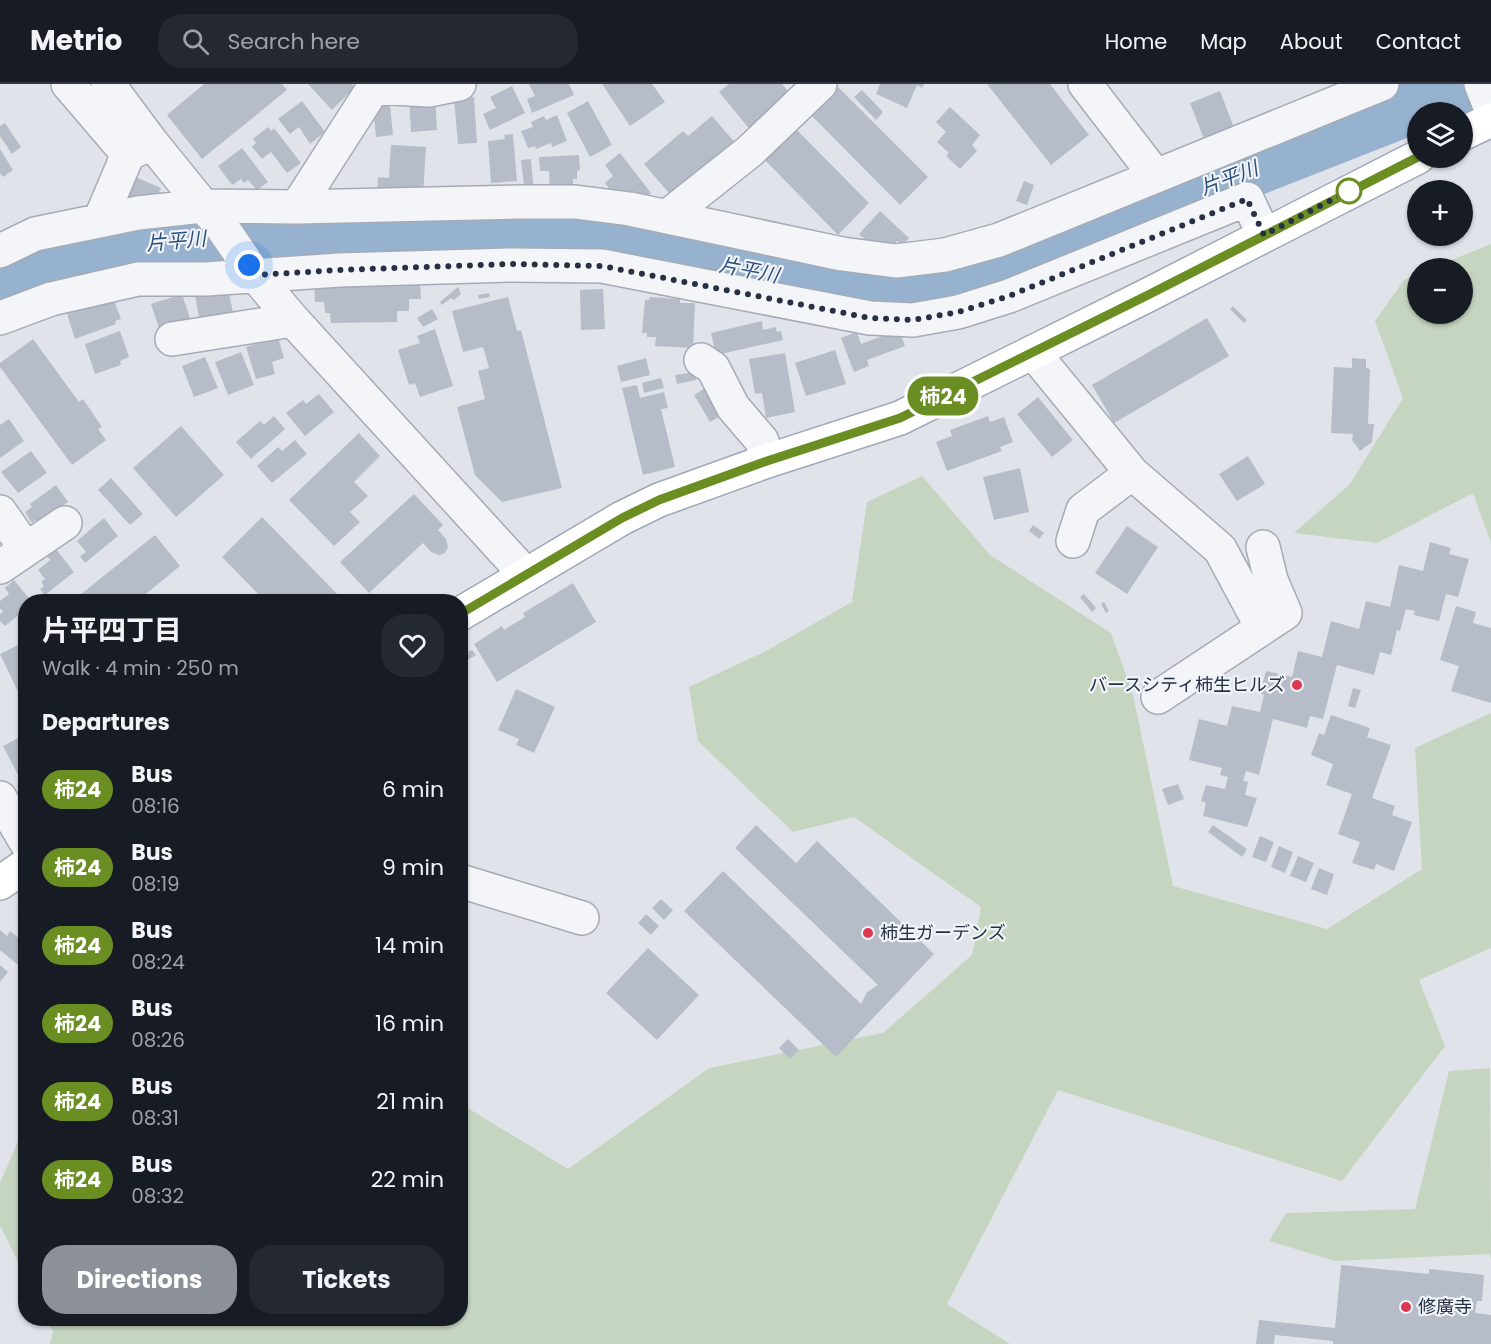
<!DOCTYPE html>
<html lang="en">
<head>
<meta charset="utf-8">
<style>
  body { margin:0; font-family:Poppins,"Noto Sans JP",sans-serif; background:#242831; color:#f1f3f6; height:100vh; display:flex; flex-direction:column; font-size:22px; white-space:nowrap }
  * { box-sizing:border-box; margin:0 }
  p { font-size:20px; color:#9ea1a6 }
  .icon { flex:none; width:33px; height:33px; fill:none; stroke:currentColor; stroke-width:2; stroke-linecap:round; stroke-linejoin:round }
  .map { position:relative; flex:1; overflow:hidden }
  .panel { position:absolute; left:18px; top:510px; width:450px; height:732px; display:flex; flex-direction:column; background:#171b24; border-radius:24px; box-shadow:0 2px 4px #0004 }
  .panel>* { flex:none }
  .badge { padding:0 12px; border-radius:20px; font-size:21px; line-height:39px }
  .controls { position:absolute; left:1407px; top:18px; display:grid; gap:12px }
  .controls a { display:grid; place-items:center; width:66px; height:66px; border-radius:50%; background:#171b24; box-shadow:0 2px 4px #0004; font-size:30px }
  .you { position:absolute; width:30px; height:30px; margin:-15px; border:4px solid #fff; border-radius:50%; background:#1a73e8; box-shadow:0 0 0 9px #1a73e833 }
  .map>.badge { position:absolute; translate:-50% -50%; box-shadow:0 0 0 3px #fff }
  h2 { padding:0 24px; font-size:22px; line-height:54px }
  .round { display:grid; place-items:center; flex:none; width:63px; height:63px; border-radius:24px; background:#242831 }
  .overview { display:flex; align-items:center; justify-content:space-between; height:102px; padding:0 24px }
  h1 { font-size:28px; font-weight:700; line-height:45px }
  .button { display:flex; gap:12px; margin-top:auto; padding:12px 24px }
  .button a { flex:1; height:69px; border-radius:24px; background:#8c9099; color:#fff; font-size:24px; font-weight:700; line-height:69px; text-align:center }
  .button a+a { background:#242831; color:#f1f3f6 }
  ul { padding:0; list-style:none }
  li { display:flex; align-items:center; gap:18px; height:78px; padding:0 24px }
  li div { flex:1 }
  li b { display:block; font-size:22px }
  li em { font-style:normal }
  li .badge { min-width:66px; font-weight:700; text-align:center }
  header { display:flex; align-items:center; gap:36px; box-sizing:border-box; height:84px; padding:0 30px; background:#171b24; border-bottom:2px solid #363941 }
  header strong { font-size:28px }
  nav { display:flex; gap:33px; margin-inline-start:auto; font-size:21px }
  .search { width:420px; height:54px; background:#242831; display:flex; align-items:center; gap:15px; box-sizing:border-box; padding:0 21px; border-radius:24px; color:#9ea1a6; font-size:22px }
  .map>svg:first-child { display:block }
</style>
</head>
<body>
<header>
<strong>Metrio</strong>
<div class="search"><svg class="icon" aria-label="search" viewBox="0 0 24 24"><circle cx="10" cy="10" r="6"/><path d="M15 15l6 6"/></svg>Search here</div>
<nav><a>Home</a><a>Map</a><a>About</a><a>Contact</a></nav>
</header>
<div class="map">
<svg width="1491" height="1260" viewBox="0 0 1491 1260">
  <rect width="100%" height="100%" fill="#e0e4ea"/>
  <path fill="#c5d5c0" d="M 1491,160 L 1491,459 L 1473,409 L 1377,459 L 1294,449 L 1350,400 L 1403,314 L 1375,237 L 1404,196 L 1417,190 L 1418,230 L 1462,230 L 1462,184 L 1432,184 Z
    M 922,392 L 990,471 L 1111,549 L 1133,611 L 1173,802 L 1327,845 L 1422,785 L 1415,664 L 1491,629 L 1491,864 L 1419,896 L 1445,962 L 1342,1097 L 1058,1006 L 947,1220 L 1010,1260 L 50,1260 L 53,1248 L 47,1235 L 460,1234 L 461,1020 L 568,1085 L 709,984 L 883,949 L 972,871 L 981,823 L 854,733 L 793,748 L 698,657 L 689,603 L 766,567 L 852,518 L 867,418 Z
    M 1490,984 L 1491,1175 L 1489,1170 L 1335,1177 L 1269,1157 L 1286,1129 L 1415,1125 L 1449,987 Z
    M 25,1041 L 25,1192 L 0,1141 L 0,1099 Z"/>
  <g fill="none" stroke-linecap="round" stroke-linejoin="round">
    <path stroke="#97b2ce" stroke-width="56" d="M 0,201 L 70,166 L 211,153 L 435,153 L 599,156 L 845,206 L 941,207 L 1006,187 L 1093,147 L 1468,0"/>
  </g>
  <path fill="#b6bdc8" d="M 204,0 L 282,0 L 287,6 L 202,75 L 167,31 Z
    M 308,0 L 352,0 L 355,3 L 332,26 Z
    M 529,0 L 569,0 L 574,11 L 532,29 L 527,15 L 535,12 Z
    M 602,0 L 652,0 L 665,18 L 630,42 Z
    M 729,0 L 782,0 L 794,14 L 752,48 L 719,8 Z
    M 835,0 L 928,93 L 900,121 L 807,27 Z
    M 880,0 L 924,0 L 922,4 L 917,1 L 907,24 L 876,10 Z
    M 987,0 L 1050,0 L 1089,51 L 1051,81 Z
    M 512,2 L 525,29 L 490,46 L 483,30 L 496,24 L 490,13 Z
    M 862,6 L 883,28 L 876,36 L 854,13 Z
    M 1220,7 L 1234,44 L 1204,55 L 1190,19 Z
    M 435,13 L 437,46 L 411,48 L 409,14 Z
    M 474,13 L 477,59 L 458,60 L 454,14 Z
    M 302,17 L 325,48 L 310,60 L 299,43 L 290,50 L 278,35 Z
    M 588,17 L 612,61 L 590,73 L 567,29 Z
    M 390,21 L 393,51 L 376,53 L 373,23 Z
    M 950,23 L 980,51 L 972,61 L 977,67 L 960,85 L 946,72 L 949,69 L 937,58 L 946,48 L 936,38 Z
    M 557,31 L 567,57 L 552,63 L 551,59 L 536,65 L 535,62 L 528,64 L 521,47 L 533,43 L 531,38 L 544,32 L 546,36 Z
    M 712,32 L 738,62 L 674,115 L 644,80 L 683,47 L 688,52 Z
    M 5,39 L 21,63 L 12,70 L 0,52 L 0,42 Z
    M 793,42 L 869,119 L 838,151 L 762,73 Z
    M 268,43 L 271,47 L 274,44 L 301,79 L 287,89 L 271,68 L 262,75 L 252,63 L 256,59 L 253,55 Z
    M 513,50 L 517,97 L 491,99 L 488,57 L 505,55 L 504,51 Z
    M 391,61 L 426,63 L 423,112 L 377,110 L 378,93 L 389,94 Z
    M 242,64 L 268,98 L 257,106 L 248,96 L 244,99 L 241,95 L 232,101 L 218,82 Z
    M 0,65 L 13,86 L 3,93 L 0,89 Z
    M 620,69 L 651,109 L 641,117 L 614,111 L 605,99 L 613,92 L 605,81 Z
    M 579,71 L 580,86 L 577,87 L 577,95 L 573,95 L 573,104 L 550,106 L 549,87 L 540,87 L 539,73 Z
    M 531,75 L 534,110 L 525,111 L 521,76 Z
    M 131,91 L 161,104 L 155,116 L 148,121 L 123,110 Z
    M 1024,97 L 1034,101 L 1027,121 L 1016,117 Z
    M 880,127 L 909,154 L 902,161 L 897,157 L 892,163 L 886,158 L 880,164 L 870,160 L 859,150 Z
    M 420,196 L 421,215 L 409,215 L 409,227 L 397,227 L 397,238 L 331,239 L 330,229 L 325,229 L 324,218 L 315,218 L 314,200 Z
    M 458,203 L 461,210 L 454,216 L 451,214 L 442,221 L 440,218 Z
    M 228,205 L 234,233 L 200,240 L 195,211 Z
    M 603,205 L 605,245 L 581,246 L 580,206 Z
    M 489,209 L 490,213 L 479,215 L 478,211 Z
    M 182,210 L 190,234 L 159,244 L 151,220 Z
    M 508,213 L 517,247 L 521,246 L 562,404 L 502,418 L 475,391 L 457,323 L 485,315 L 478,287 L 489,284 L 483,263 L 463,268 L 452,227 Z
    M 650,213 L 680,215 L 680,219 L 695,219 L 693,264 L 655,262 L 656,253 L 647,253 L 647,249 L 642,249 L 645,216 L 649,216 Z
    M 113,214 L 121,235 L 115,237 L 116,240 L 75,255 L 67,230 Z
    M 1233,222 L 1247,236 L 1244,239 L 1230,225 Z
    M 432,225 L 438,235 L 423,243 L 417,234 Z
    M 1207,234 L 1229,272 L 1114,339 L 1092,301 Z
    M 762,237 L 763,246 L 776,243 L 777,248 L 781,247 L 783,256 L 716,271 L 711,249 Z
    M 435,245 L 453,302 L 420,313 L 415,299 L 409,301 L 398,266 L 420,259 L 417,252 Z
    M 899,246 L 905,262 L 867,276 L 869,282 L 854,288 L 841,254 L 857,248 L 861,260 Z
    M 120,247 L 129,273 L 120,277 L 121,281 L 95,290 L 85,260 Z
    M 278,253 L 284,274 L 272,278 L 275,290 L 256,295 L 246,263 Z
    M 33,255 L 79,318 L 83,315 L 102,343 L 98,345 L 106,356 L 72,381 L 0,283 L 0,279 Z
    M 835,266 L 846,300 L 806,312 L 795,279 Z
    M 241,268 L 254,301 L 228,311 L 215,278 Z
    M 785,269 L 795,328 L 766,334 L 762,309 L 755,310 L 749,275 Z
    M 205,273 L 218,304 L 194,313 L 182,282 Z
    M 646,274 L 650,291 L 621,298 L 617,282 Z
    M 1352,274 L 1366,275 L 1366,284 L 1370,285 L 1368,340 L 1374,340 L 1372,358 L 1360,367 L 1352,356 L 1353,350 L 1331,349 L 1334,283 L 1352,284 Z
    M 694,288 L 696,296 L 677,300 L 675,291 Z
    M 661,294 L 664,304 L 644,309 L 642,299 Z
    M 637,301 L 640,314 L 664,308 L 668,324 L 661,325 L 675,383 L 643,391 L 622,304 Z
    M 708,302 L 724,330 L 710,338 L 694,311 Z
    M 319,310 L 334,328 L 305,352 L 286,329 L 303,316 L 306,320 Z
    M 1038,313 L 1073,356 L 1052,373 L 1017,330 Z
    M 274,332 L 285,345 L 251,375 L 236,358 L 260,337 L 264,341 Z
    M 988,332 L 990,338 L 1004,333 L 1013,358 L 1000,363 L 1002,367 L 947,387 L 936,358 L 952,352 L 950,346 Z
    M 9,335 L 24,357 L 0,374 L 0,341 Z
    M 181,342 L 224,391 L 176,433 L 133,384 Z
    M 359,349 L 380,372 L 354,398 L 368,412 L 350,428 L 360,438 L 334,462 L 289,416 Z
    M 295,356 L 307,370 L 272,399 L 257,382 L 278,363 L 282,367 Z
    M 31,367 L 47,389 L 18,409 L 1,388 Z
    M 1248,372 L 1265,400 L 1237,417 L 1219,390 Z
    M 1020,384 L 1029,428 L 994,436 L 983,393 Z
    M 111,394 L 143,430 L 130,441 L 98,406 Z
    M 56,401 L 68,418 L 37,439 L 35,436 L 32,439 L 25,428 L 32,423 L 30,420 Z
    M 414,410 L 443,441 L 438,446 L 446,455 L 448,463 L 445,469 L 439,471 L 431,468 L 423,459 L 369,509 L 340,478 Z
    M 262,433 L 345,518 L 266,518 L 222,473 Z
    M 104,434 L 118,452 L 85,479 L 80,472 L 86,468 L 77,457 Z
    M 1033,441 L 1044,449 L 1039,455 L 1029,447 Z
    M 1127,442 L 1158,463 L 1127,510 L 1095,489 Z
    M 155,451 L 180,482 L 136,518 L 71,518 Z
    M 1430,458 L 1451,464 L 1449,470 L 1469,475 L 1458,513 L 1446,510 L 1439,537 L 1414,531 L 1415,527 L 1406,525 L 1400,547 L 1397,546 L 1391,571 L 1380,568 L 1374,591 L 1337,581 L 1323,635 L 1310,632 L 1307,644 L 1273,635 L 1259,691 L 1246,687 L 1243,697 L 1248,698 L 1245,711 L 1257,714 L 1247,743 L 1203,732 L 1206,719 L 1201,717 L 1206,701 L 1225,705 L 1228,693 L 1220,691 L 1222,684 L 1189,676 L 1199,635 L 1227,642 L 1232,622 L 1260,628 L 1264,611 L 1260,609 L 1266,587 L 1292,593 L 1298,567 L 1322,573 L 1331,537 L 1359,545 L 1366,517 L 1390,523 L 1399,481 L 1423,487 Z
    M 56,465 L 74,488 L 45,511 L 40,505 L 44,502 L 41,498 L 45,495 L 38,486 L 50,476 L 47,472 Z
    M 14,496 L 32,518 L 26,518 L 26,525 L 5,542 L 0,537 L 0,530 L 3,528 L 0,524 L 0,517 L 9,510 L 5,504 Z
    M 573,499 L 596,538 L 497,598 L 474,560 L 502,542 L 504,546 L 525,533 L 523,529 Z
    M 1084,510 L 1096,524 L 1092,528 L 1080,513 Z
    M 1104,518 L 1109,527 L 1106,529 L 1101,520 Z
    M 1456,522 L 1476,528 L 1473,539 L 1491,544 L 1491,619 L 1451,607 L 1459,582 L 1440,576 Z
    M 26,557 L 26,612 L 21,614 L 0,570 Z
    M 472,566 L 476,571 L 462,579 L 460,572 Z
    M 1353,604 L 1361,606 L 1355,624 L 1348,622 Z
    M 516,605 L 555,623 L 534,669 L 516,661 L 519,655 L 498,646 Z
    M 1331,631 L 1370,644 L 1367,653 L 1391,661 L 1372,714 L 1395,722 L 1392,731 L 1412,738 L 1394,787 L 1376,780 L 1374,786 L 1352,779 L 1360,758 L 1338,750 L 1352,710 L 1326,701 L 1333,680 L 1311,671 L 1319,649 L 1324,651 Z
    M 26,650 L 26,687 L 18,691 L 3,662 Z
    M 1178,700 L 1184,715 L 1168,721 L 1162,705 Z
    M 756,741 L 796,779 L 817,757 L 934,870 L 836,973 L 684,827 L 723,787 L 861,920 L 867,908 L 878,901 L 735,764 Z
    M 1213,741 L 1247,765 L 1242,773 L 1208,748 Z
    M 1260,752 L 1274,758 L 1266,778 L 1252,773 Z
    M 1279,762 L 1293,768 L 1285,789 L 1271,783 Z
    M 1298,772 L 1314,779 L 1306,798 L 1290,792 Z
    M 1319,784 L 1334,790 L 1327,811 L 1311,805 Z
    M 661,815 L 673,826 L 664,836 L 652,824 Z
    M 26,818 L 26,834 L 17,828 Z
    M 646,830 L 659,842 L 651,851 L 638,839 Z
    M 0,846 L 7,852 L 10,847 L 26,860 L 26,870 L 17,880 L 0,866 Z
    M 648,864 L 699,911 L 657,956 L 606,909 Z
    M 0,881 L 8,888 L 0,898 Z
    M 788,955 L 799,966 L 790,975 L 779,964 Z
    M 1341,1181 L 1429,1190 L 1429,1185 L 1484,1191 L 1482,1217 L 1477,1217 L 1475,1229 L 1491,1231 L 1491,1260 L 1333,1260 L 1333,1257 L 1275,1251 L 1274,1260 L 1256,1260 L 1259,1236 L 1335,1244 Z"/>
  <g fill="none" stroke-linecap="round" stroke-linejoin="round">
    <defs>
      <path id="minor" d="M 68,0 L 128,70 L 152,59
        M 108,0 L 152,59 L 203,122 L 219,139 L 255,191 L 293,236 L 526,491
        M 1085,0 L 1155,91
        M 1481,0 L 1491,25
        M 297,123 L 374,3 L 429,6 L 459,0
        M 668,132 L 750,67 L 820,0
        M 100,136 L 128,70
        M 0,167 L 35,150 L 138,129 L 203,122 L 297,123 L 521,118 L 575,118 L 630,125 L 842,170 L 896,177 L 945,171 L 999,156 L 1382,0
        M 0,234 L 51,215 L 138,195 L 206,195 L 340,186 L 511,181 L 602,182 L 870,234 L 913,236 L 958,228 L 1009,212 L 1247,115 L 1264,151
        M 172,255 L 293,236
        M 1033,268 L 1132,389 L 1220,465 L 1262,543
        M 701,276 L 713,284 L 733,323 L 762,357 L 767,377
        M 0,428 L 26,465
        M 1073,457 L 1083,426 L 1132,389
        M 0,483 L 65,439
        M 1158,613 L 1285,529 L 1271,496 L 1263,463
        M 0,714 L 26,758
        M 460,797 L 582,834"/>
      <path id="major" d="M 1462,50 L 1491,36
        M 460,530 L 622,434 L 659,416 L 767,377 L 900,334 L 1148,211 L 1418,73
        M 0,799 L 26,781"/>
    </defs>
    <use href="#minor" stroke="#a5abb5" stroke-width="36"/>
    <use href="#major" stroke="#9ea8b7" stroke-width="36"/>
    <use href="#minor" stroke="#f3f5f8" stroke-width="33"/>
    <use href="#major" stroke="#fff" stroke-width="33"/>
  </g>
  <g fill="none" stroke-linecap="round" stroke-linejoin="round">
    <defs>
      <path id="line" d="M 460,530 L 622,434 L 659,416 L 767,377 L 900,334 L 1148,211 L 1418,73"/>
    </defs>
    <use href="#line" stroke="#fff" stroke-width="14"/>
    <use href="#line" stroke="#6b8e23" stroke-width="9"/>
    <path stroke="#273143" stroke-width="6" stroke-dasharray="0 10.8" d="M 249,181 L 255,191 L 340,186 L 511,180 L 602,182 L 870,234 L 913,236 L 958,228 L 1009,212 L 1247,115 L 1264,151 L 1349,107"/>
  </g>
  <circle fill="#fff" stroke="#6b8e23" stroke-width="3" cx="1349" cy="107" r="12"/>
  <g fill="#dc3851" stroke="#f0f3f7" stroke-width="2">
    <circle cx="1297" cy="601" r="6"/>
    <circle cx="868" cy="849" r="6"/>
    <circle cx="1406" cy="1223" r="6"/>
  </g>
  <g text-anchor="middle" stroke-width="4.5" stroke-linejoin="round" paint-order="stroke">
    <g font-size="18" fill="#273143" stroke="#f0f3f7" text-anchor="start">
      <text x="1285" y="607" text-anchor="end">バースシティ柿生ヒルズ</text>
      <text x="880" y="855">柿生ガーデンズ</text>
      <text x="1418" y="1229">修廣寺</text>
    </g>
    <g font-size="20" font-style="italic" fill="#2c507c" stroke="#f0f3f7">
      <text transform="translate(1229 94) rotate(-21)" y="7">片平川</text>
      <text transform="translate(176 157) rotate(-5)" y="7">片平川</text>
      <text transform="translate(749 186) rotate(11)" y="7">片平川</text>
    </g>
  </g>
</svg>
<div class="controls">
<a><svg class="icon" aria-label="layers" viewBox="0 0 24 24"><path d="M12 4l9 5-9 5-9-5zM3 14l9 5 9-5"/></svg></a>
<a>+</a>
<a>−</a>
</div>
<div class="you" style="left:249px;top:181px"></div>
<b class="badge" style="left:943px;top:312px;background:#6b8e23;color:#fff">柿24</b>
<section class="panel">
<div class="overview"><div><h1>片平四丁目</h1><p>Walk · 4 min · 250 m</p></div><a class="round"><svg class="icon" aria-label="heart" viewBox="0 0 24 24"><path d="M12 20l-8-8c-3-5 5-10 8-4 3-6 11-1 8 4z"/></svg></a></div>
<h2>Departures</h2>
<ul>
<li><span class="badge" style="background:#6b8e23;color:#fff">柿24</span><div><b>Bus</b><p>08:16</p></div><em>6 min</em></li>
<li><span class="badge" style="background:#6b8e23;color:#fff">柿24</span><div><b>Bus</b><p>08:19</p></div><em>9 min</em></li>
<li><span class="badge" style="background:#6b8e23;color:#fff">柿24</span><div><b>Bus</b><p>08:24</p></div><em>14 min</em></li>
<li><span class="badge" style="background:#6b8e23;color:#fff">柿24</span><div><b>Bus</b><p>08:26</p></div><em>16 min</em></li>
<li><span class="badge" style="background:#6b8e23;color:#fff">柿24</span><div><b>Bus</b><p>08:31</p></div><em>21 min</em></li>
<li><span class="badge" style="background:#6b8e23;color:#fff">柿24</span><div><b>Bus</b><p>08:32</p></div><em>22 min</em></li>
</ul>
<div class="button"><a>Directions</a><a>Tickets</a></div>
</section>
</div>
</body>
</html>
